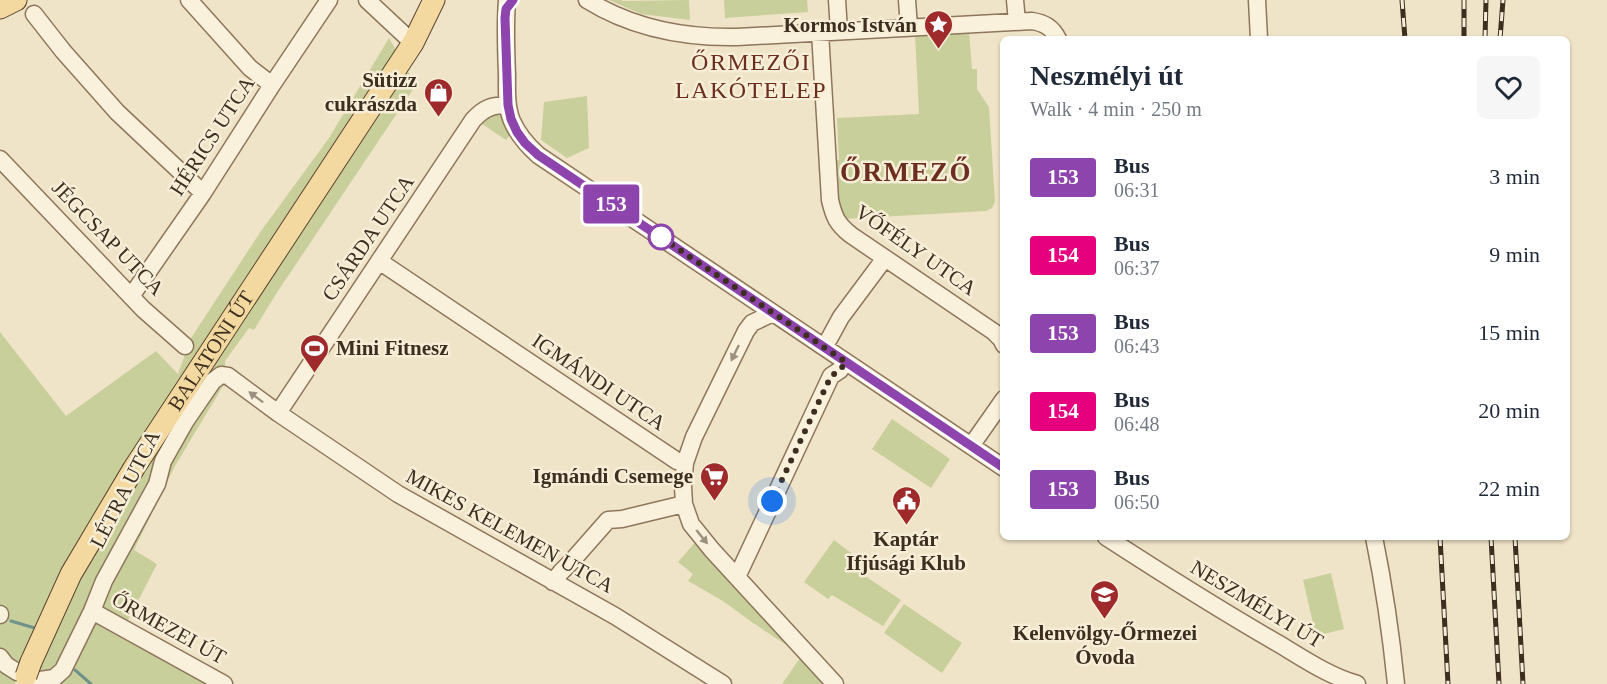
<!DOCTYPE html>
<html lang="en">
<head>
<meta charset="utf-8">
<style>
  body { margin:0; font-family:"Times New Roman",serif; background:#f6f6f7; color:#1f2937; height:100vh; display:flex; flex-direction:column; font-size:22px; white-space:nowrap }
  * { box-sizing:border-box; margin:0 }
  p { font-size:20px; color:#747a83 }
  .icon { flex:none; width:33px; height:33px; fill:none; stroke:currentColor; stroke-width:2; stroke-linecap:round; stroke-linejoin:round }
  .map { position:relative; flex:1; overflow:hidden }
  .sheet { position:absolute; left:1000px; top:36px; width:570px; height:504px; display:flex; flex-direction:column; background:#fff; border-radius:9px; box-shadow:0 2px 4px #0004 }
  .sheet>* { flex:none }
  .badge { padding:0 12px; border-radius:4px; font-size:21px; line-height:39px }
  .you { position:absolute; width:30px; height:30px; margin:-15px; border:4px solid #fff; border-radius:50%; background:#1a73e8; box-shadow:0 0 0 9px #1a73e833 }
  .map>.badge { position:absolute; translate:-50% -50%; box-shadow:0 0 0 3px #fff }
  .round { display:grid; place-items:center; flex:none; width:63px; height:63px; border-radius:9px; background:#f6f6f7 }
  .headline { display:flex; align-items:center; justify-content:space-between; height:102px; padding:0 30px }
  h1 { font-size:28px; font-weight:700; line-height:45px }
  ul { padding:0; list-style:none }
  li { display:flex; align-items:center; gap:18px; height:78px; padding:0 30px }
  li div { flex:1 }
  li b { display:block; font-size:22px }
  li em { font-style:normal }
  li .badge { min-width:66px; font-weight:700; text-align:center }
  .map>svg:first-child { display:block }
</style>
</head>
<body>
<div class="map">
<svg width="1607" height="684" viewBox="0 0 1607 684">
  <rect width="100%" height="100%" fill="#f0e4c8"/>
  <path fill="#c9cf9b" d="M 609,0 L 622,0 L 622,1 L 689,0 L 690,20 L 641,14 Z
    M 724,0 L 807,0 L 808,12 L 725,18 Z
    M 969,31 L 972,69 L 977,69 L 977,89 L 989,107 L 995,202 L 992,208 L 986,211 L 843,219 L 839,217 L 831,162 L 839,160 L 837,118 L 919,114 L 915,34 Z
    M 389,38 L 416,85 L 276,294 L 254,330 L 249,328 L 225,361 L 226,381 L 175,466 L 134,550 L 157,564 L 122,632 L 210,684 L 34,684 L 18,676 L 15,684 L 0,684 L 0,332 L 66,416 L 156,351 L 178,374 L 191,338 L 261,231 L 329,138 Z
    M 587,96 L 589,148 L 567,158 L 541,140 L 544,102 Z
    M 497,112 L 505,118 L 510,135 L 506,140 L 479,122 Z
    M 892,419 L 950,459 L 931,488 L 872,449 Z
    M 698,539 L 831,684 L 782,684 L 800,658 L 791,648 L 753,623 L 723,601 L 688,581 L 693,574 L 678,562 Z
    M 834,540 L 870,567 L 865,576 L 901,600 L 883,626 L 832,595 L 828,599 L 804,582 Z
    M 1331,573 L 1344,629 L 1316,636 L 1303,580 Z
    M 904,604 L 962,643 L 942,673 L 884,633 Z"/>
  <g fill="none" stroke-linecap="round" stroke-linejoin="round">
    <path stroke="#6f938a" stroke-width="3" d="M 11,621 L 38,629
      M 75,670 L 91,684"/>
    <defs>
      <path id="minor" d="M 189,0 L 250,68 L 272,85
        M 367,0 L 413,43
        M 507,0 C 505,25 506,50 507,75 C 507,90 506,107 512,121 C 518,135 527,145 538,155 L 1004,468
        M 587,0 C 632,28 685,38 737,37 L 1032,21 C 1044,23 1052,27 1058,39
        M 837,0 L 839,31
        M 907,0 L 909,27
        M 1015,0 L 1017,22
        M 1257,0 L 1259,39
        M 34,14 L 63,51 L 117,112 L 203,193
        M 820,32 L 830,200 C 834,217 837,224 851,235 L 994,332 L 1001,339 L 1004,345
        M 0,159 L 143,309 L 185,346
        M 379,261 L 677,461 L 685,463
        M 132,295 L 203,193 L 272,85 L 329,0
        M 773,313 L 752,323 L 746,331 L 694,437 L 685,463 L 683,486 L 684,504 L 691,524 L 712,550 L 835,684
        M 829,339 L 841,317 L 885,258
        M 278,413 L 473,120 C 484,108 492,105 508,105
        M 971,446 L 1004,399
        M 1106,537 C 1163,574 1220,610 1279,644 C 1304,659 1329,676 1357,684
        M 1374,537 C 1384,586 1391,634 1396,684
        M 737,577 L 831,376 L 840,370 L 846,362
        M 553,582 L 561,572 L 571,562 L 608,520 L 622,519 L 684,504
        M 92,611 L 224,684
        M 0,614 L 0,615
        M 0,657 L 6,665 L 17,672
        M 40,680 L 54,678 L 63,670 L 92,611 L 104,581 L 157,484 L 163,461 L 185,422 L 213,381 L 221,375 L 228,376 L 278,413 L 398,494 L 615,616 L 723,684"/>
      <g id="major">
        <path d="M 0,8 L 16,0"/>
        <path id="s1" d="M 31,662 L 71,574 L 134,468 L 413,43 L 434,0"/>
      </g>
    </defs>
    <use href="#minor" stroke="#8d765c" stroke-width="19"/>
    <use href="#major" stroke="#5b4430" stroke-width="23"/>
    <use href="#minor" stroke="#faf1dc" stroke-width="16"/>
    <use href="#major" stroke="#f3d9a0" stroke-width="21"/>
    <defs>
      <path id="rail" d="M 1402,0 L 1405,39
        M 1464,0 L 1464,39
        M 1485,39 L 1486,0
        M 1500,39 L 1503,0
        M 1440,537 L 1448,684
        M 1491,537 L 1499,684
        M 1515,537 L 1523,684"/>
    </defs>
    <use href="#rail" stroke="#3d2e20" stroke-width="5"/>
    <use href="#rail" stroke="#f7eed8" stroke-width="3" stroke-dasharray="9" stroke-linecap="butt"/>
    <defs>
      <path id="major-bridge" d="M 26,676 L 31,662"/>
    </defs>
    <use href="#major-bridge" stroke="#5b4430" stroke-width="23" stroke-linecap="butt"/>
    <use href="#major-bridge" stroke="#f3d9a0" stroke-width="21"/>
  </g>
  <defs><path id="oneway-solid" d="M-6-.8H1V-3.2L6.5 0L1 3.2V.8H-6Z" transform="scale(1.5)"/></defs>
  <g fill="#9c907e">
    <use href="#oneway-solid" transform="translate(735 353) rotate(116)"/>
    <use href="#oneway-solid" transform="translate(256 397) rotate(-143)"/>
    <use href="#oneway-solid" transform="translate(702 537) rotate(51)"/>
  </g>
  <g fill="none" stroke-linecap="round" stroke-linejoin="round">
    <defs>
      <path id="line" d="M 513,0 L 506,9 L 505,18 L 508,105 L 511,119 L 517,132 L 525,143 L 538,155 L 1004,468"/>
    </defs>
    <use href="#line" stroke="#fff" stroke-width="14"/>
    <use href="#line" stroke="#8e44ad" stroke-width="9"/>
    <path stroke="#3d2e20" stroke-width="6" stroke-dasharray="0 10.8" d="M 661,237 L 653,232 L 846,362 L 840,370 L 831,376 L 772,501"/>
  </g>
  <defs>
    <symbol id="sight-pin" viewBox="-11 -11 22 30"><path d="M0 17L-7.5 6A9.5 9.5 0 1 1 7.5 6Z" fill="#9e2a2b" stroke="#f7eed8"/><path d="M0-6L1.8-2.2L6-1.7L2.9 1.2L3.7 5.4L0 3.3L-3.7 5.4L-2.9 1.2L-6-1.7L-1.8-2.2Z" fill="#fff"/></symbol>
    <symbol id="shop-pin" viewBox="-11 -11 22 30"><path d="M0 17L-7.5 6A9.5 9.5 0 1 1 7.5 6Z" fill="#9e2a2b" stroke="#f7eed8"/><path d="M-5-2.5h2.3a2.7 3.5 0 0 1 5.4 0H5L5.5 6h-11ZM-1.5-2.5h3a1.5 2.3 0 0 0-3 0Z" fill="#fff"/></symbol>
    <symbol id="stadium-pin" viewBox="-11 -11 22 30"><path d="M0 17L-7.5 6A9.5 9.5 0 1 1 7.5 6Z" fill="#9e2a2b" stroke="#f7eed8"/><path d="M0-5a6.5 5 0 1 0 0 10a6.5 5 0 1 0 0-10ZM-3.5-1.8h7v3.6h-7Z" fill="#fff"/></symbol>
    <symbol id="supermarket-pin" viewBox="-11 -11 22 30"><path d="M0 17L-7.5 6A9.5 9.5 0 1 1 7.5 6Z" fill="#9e2a2b" stroke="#f7eed8"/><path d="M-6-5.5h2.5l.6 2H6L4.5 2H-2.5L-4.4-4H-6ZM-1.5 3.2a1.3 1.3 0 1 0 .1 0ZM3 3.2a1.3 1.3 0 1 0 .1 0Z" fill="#fff"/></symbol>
    <symbol id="civic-pin" viewBox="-11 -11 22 30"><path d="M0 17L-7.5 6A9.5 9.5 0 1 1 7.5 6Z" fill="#9e2a2b" stroke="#f7eed8"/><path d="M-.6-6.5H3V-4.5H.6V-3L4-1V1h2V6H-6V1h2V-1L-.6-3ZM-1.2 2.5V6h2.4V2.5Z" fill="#fff"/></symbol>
    <symbol id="school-pin" viewBox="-11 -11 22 30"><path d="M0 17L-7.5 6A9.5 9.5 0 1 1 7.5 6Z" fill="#9e2a2b" stroke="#f7eed8"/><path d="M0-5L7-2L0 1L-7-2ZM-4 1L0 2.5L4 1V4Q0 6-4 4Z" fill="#fff"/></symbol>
  </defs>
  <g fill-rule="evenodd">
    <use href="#sight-pin" x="922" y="8" width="33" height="45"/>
    <use href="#shop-pin" x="422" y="76" width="33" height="45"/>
    <use href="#stadium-pin" x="298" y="332" width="33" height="45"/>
    <use href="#supermarket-pin" x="698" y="460" width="33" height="45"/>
    <use href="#civic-pin" x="890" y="484" width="33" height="45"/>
    <use href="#school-pin" x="1088" y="578" width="33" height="45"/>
  </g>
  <circle fill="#fff" stroke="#8e44ad" stroke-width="3" cx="661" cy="237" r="12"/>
  <g text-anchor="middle" stroke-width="5" stroke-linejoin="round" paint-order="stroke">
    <g font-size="21" font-weight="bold" fill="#3d2e20" stroke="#f7eed8" text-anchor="end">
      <text x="917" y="32">Kormos István</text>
      <text x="417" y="87">Sütizz<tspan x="417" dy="24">cukrászda</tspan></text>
      <text x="336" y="355" text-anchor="start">Mini Fitnesz</text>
      <text x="693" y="483">Igmándi Csemege</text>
      <text x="906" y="546" text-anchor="middle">Kaptár<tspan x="906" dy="24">Ifjúsági Klub</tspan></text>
      <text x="1105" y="640" text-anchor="middle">Kelenvölgy-Őrmezei<tspan x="1105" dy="24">Óvoda</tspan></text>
    </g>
    <g font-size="21" fill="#3d2e20" stroke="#f7eed8">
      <text transform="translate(212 136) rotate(-57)" y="7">HÉRICS UTCA</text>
      <text transform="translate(108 238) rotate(46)" y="7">JÉGCSAP UTCA</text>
      <text transform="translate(368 238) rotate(-56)" y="7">CSÁRDA UTCA</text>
      <text transform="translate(916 250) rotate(35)" y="7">VŐFÉLY UTCA</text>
      <text dy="7" stroke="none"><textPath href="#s1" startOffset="360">BALATONI ÚT</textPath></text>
      <text transform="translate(599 382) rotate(34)" y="7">IGMÁNDI UTCA</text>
      <text transform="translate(125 489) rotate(-63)" y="7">LÉTRA UTCA</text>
      <text transform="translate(510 531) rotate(29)" y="7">MIKES KELEMEN UTCA</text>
      <text transform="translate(1257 604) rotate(31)" y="7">NESZMÉLYI ÚT</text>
      <text transform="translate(169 628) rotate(29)" y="7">ŐRMEZEI ÚT</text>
    </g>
    <g font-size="24" letter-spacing="1.5" fill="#6b2e1e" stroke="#f7eed8">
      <text x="751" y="70">ŐRMEZŐI<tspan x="751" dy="28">LAKÓTELEP</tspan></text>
    </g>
    <g font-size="27" font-weight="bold" letter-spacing="1.5" fill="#6b2e1e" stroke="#f7eed8">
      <text x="906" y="181">ŐRMEZŐ</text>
    </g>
  </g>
</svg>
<div class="you" style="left:772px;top:501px"></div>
<b class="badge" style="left:611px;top:204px;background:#8e44ad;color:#fff">153</b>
<section class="sheet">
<div class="headline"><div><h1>Neszmélyi út</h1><p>Walk · 4 min · 250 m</p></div><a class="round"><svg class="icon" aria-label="heart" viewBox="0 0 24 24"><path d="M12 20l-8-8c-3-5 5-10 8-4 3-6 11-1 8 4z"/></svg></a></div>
<ul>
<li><span class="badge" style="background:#8e44ad;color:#fff">153</span><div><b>Bus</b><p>06:31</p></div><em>3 min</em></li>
<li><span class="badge" style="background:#e6007e;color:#fff">154</span><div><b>Bus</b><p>06:37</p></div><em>9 min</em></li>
<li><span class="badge" style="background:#8e44ad;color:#fff">153</span><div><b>Bus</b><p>06:43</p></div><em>15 min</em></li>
<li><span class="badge" style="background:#e6007e;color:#fff">154</span><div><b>Bus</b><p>06:48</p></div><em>20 min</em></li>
<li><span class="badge" style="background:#8e44ad;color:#fff">153</span><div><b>Bus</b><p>06:50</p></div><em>22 min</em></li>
</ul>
</section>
</div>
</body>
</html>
